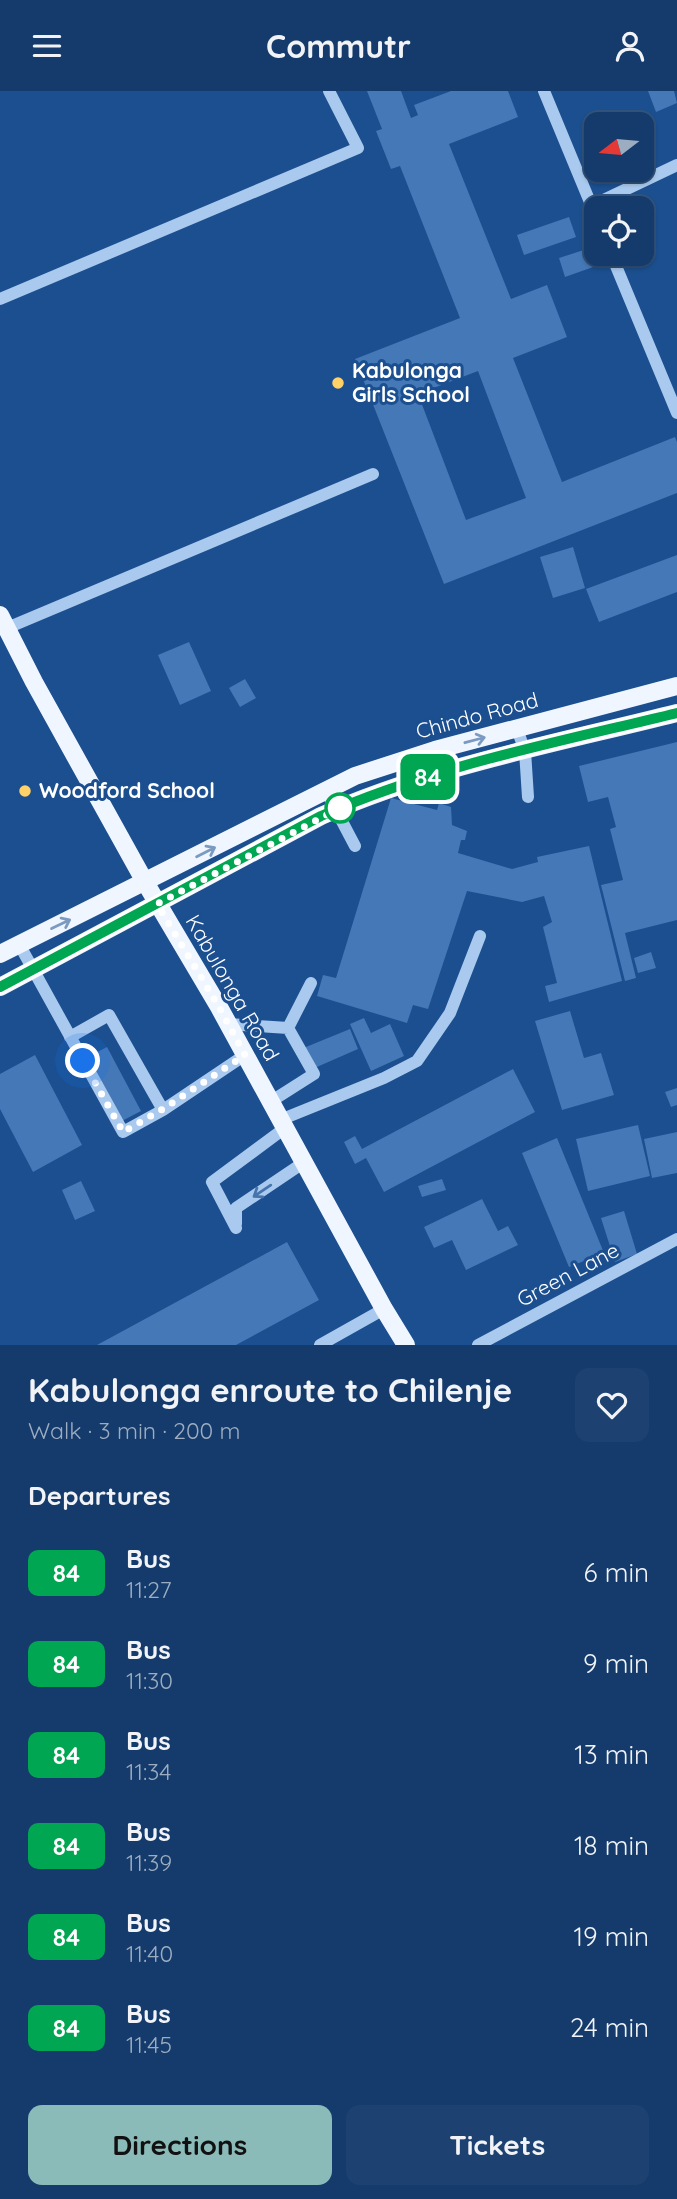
<!DOCTYPE html>
<html lang="en">
<head>
<meta charset="utf-8">
<style>
  body { margin:0; font-family:Quicksand,sans-serif; background:#1d4271; color:#f1f3f6; height:100vh; display:flex; flex-direction:column; font-size:26px; white-space:nowrap }
  * { box-sizing:border-box; margin:0 }
  p { font-size:23px; color:#9dadc1 }
  .icon { flex:none; width:38px; height:38px; fill:none; stroke:currentColor; stroke-width:2; stroke-linecap:round; stroke-linejoin:round }
  .map { position:relative; height:1254px; overflow:hidden }
  .details { display:flex; flex-direction:column; background:#143b6b; flex:1 }
  .details>* { flex:none }
  .badge { padding:0 14px; border-radius:10px; font-size:24px; line-height:46px }
  .needle { width:46px; rotate:254deg }
  .tools { position:absolute; left:584px; top:21px; display:grid; gap:14px }
  .tools a { display:grid; place-items:center; width:70px; height:70px; border-radius:14px; background:#143b6b; box-shadow:0 2px 5px #0004,0 0 0 2px #33557e; font-size:35px }
  .you { position:absolute; width:35px; height:35px; margin:-18px; border:5px solid #fff; border-radius:50%; background:#1a73e8; box-shadow:0 0 0 10px #1a73e833 }
  .map>.badge { position:absolute; translate:-50% -50%; box-shadow:0 0 0 4px #fff }
  h2 { padding:0 28px; font-size:26px; line-height:63px }
  .round { display:grid; place-items:center; flex:none; width:74px; height:74px; border-radius:14px; background:#1d4271 }
  .summary { display:flex; align-items:center; justify-content:space-between; height:119px; padding:0 28px }
  h1 { font-size:33px; font-weight:700; line-height:52px }
  .primary-button { display:flex; gap:14px; margin-top:auto; padding:14px 28px }
  .primary-button a { flex:1; height:80px; border-radius:14px; background:#8bbbb9; color:#111; font-size:28px; font-weight:700; line-height:80px; text-align:center }
  .primary-button a+a { background:#1d4271; color:#f1f3f6 }
  ul { padding:0; list-style:none }
  li { display:flex; align-items:center; gap:21px; height:91px; padding:0 28px }
  li div { flex:1 }
  li b { display:block; font-size:26px }
  li em { font-style:normal }
  li .badge { min-width:77px; font-weight:700; text-align:center }
  header { display:flex; justify-content:space-between; align-items:center; height:91px; padding:0 28px; background:#143b6b; font-size:32px; font-weight:700 }
  .map>svg:first-child { display:block }
</style>
</head>
<body>
<header><svg class="icon" aria-label="menu" viewBox="0 0 24 24"><path d="M4 6h16M4 12h16M4 18h16"/></svg>Commutr<svg class="icon" aria-label="person" viewBox="0 0 24 24"><circle cx="12" cy="8" r="4"/><path d="M4 21q1-7 8-7t8 7"/></svg></header>
<div class="map">
<svg width="677" height="1254" viewBox="0 0 677 1254">
  <rect width="100%" height="100%" fill="#1b4f8f"/>
  <path fill="#4478b7" fill-rule="evenodd" d="M 367,0 L 401,0 L 411,27 L 418,24 L 414,14 L 451,0 L 508,0 L 518,26 L 449,53 L 511,208 L 547,194 L 567,246 L 513,267 L 562,391 L 675,346 L 677,351 L 677,402 L 444,493 L 355,268 L 460,227 L 400,75 L 391,78 L 376,40 L 382,38 ZM 478,280 L 526,407 L 466,429 L 418,303 Z
    M 648,0 L 674,0 L 677,12 L 656,21 Z
    M 569,126 L 576,146 L 524,164 L 517,144 Z
    M 590,157 L 596,175 L 565,186 L 559,167 Z
    M 573,456 L 585,497 L 553,507 L 540,466 Z
    M 677,464 L 677,501 L 599,531 L 586,498 Z
    M 189,551 L 211,600 L 180,614 L 158,564 Z
    M 245,588 L 256,607 L 240,616 L 229,597 Z
    M 677,651 L 677,829 L 625,842 L 636,887 L 625,890 L 601,794 L 623,789 L 610,738 L 616,736 L 608,706 L 588,711 L 579,675 Z
    M 391,707 L 437,719 L 439,712 L 451,716 L 452,734 L 467,740 L 465,749 L 461,749 L 458,762 L 512,778 L 538,771 L 537,766 L 589,755 L 622,890 L 549,911 L 545,895 L 557,892 L 543,836 L 552,831 L 544,805 L 522,811 L 467,800 L 428,918 L 413,914 L 407,932 L 317,905 L 323,884 L 336,887 Z
    M 651,861 L 656,877 L 638,882 L 634,867 Z
    M 570,920 L 584,967 L 601,962 L 614,1004 L 562,1019 L 535,930 Z
    M 364,927 L 371,942 L 390,933 L 404,965 L 371,980 L 350,933 Z
    M 350,938 L 358,958 L 310,979 L 301,958 Z
    M 107,956 L 141,1020 L 122,1030 L 88,966 Z
    M 35,964 L 82,1054 L 33,1081 L 0,1018 L 0,983 Z
    M 513,978 L 535,1021 L 384,1101 L 366,1067 L 355,1073 L 344,1051 L 355,1045 L 362,1058 Z
    M 677,997 L 677,1014 L 671,1016 L 665,1001 Z
    M 638,1034 L 650,1085 L 588,1100 L 576,1048 Z
    M 677,1041 L 677,1082 L 652,1087 L 644,1048 Z
    M 557,1047 L 604,1162 L 569,1176 L 522,1062 Z
    M 442,1088 L 446,1099 L 422,1106 L 418,1095 Z
    M 81,1090 L 95,1120 L 75,1129 L 62,1099 Z
    M 482,1108 L 498,1140 L 508,1135 L 518,1154 L 466,1179 L 452,1149 L 434,1157 L 424,1136 Z
    M 624,1120 L 637,1163 L 615,1171 L 601,1127 Z
    M 287,1151 L 319,1209 L 236,1254 L 97,1254 Z"/>
  <g fill="none" stroke-linecap="round" stroke-linejoin="round">
    <path stroke="#a9c9ee" stroke-width="12" d="M 544,0 L 597,128
      M 591,115 L 677,74
      M 611,163 L 677,322
      M 0,208 L 358,57 L 329,0
      M 7,537 L 373,383
      M 517,638 L 525,660 L 528,706
      M 326,700 L 355,755
      M 19,853 L 123,1041 L 163,1019 L 245,964
      M 228,933 L 288,937
      M 70,946 L 109,924 L 163,1019
      M 270,1011 L 314,983 L 288,937 L 311,892
      M 280,1029 L 384,987 L 417,970 L 450,922 L 480,845
      M 236,1133 L 236,1117 L 303,1072
      M 236,1137 L 212,1091 L 285,1037
      M 320,1254 L 384,1218
      M 478,1254 L 677,1148"/>
    <path stroke="#f0f6ff" stroke-width="18" d="M 0,524 L 34,591 L 145,791 L 219,916 L 384,1218 L 406,1254
      M 0,863 L 355,685 L 435,659 L 677,595
      M 0,896 L 321,725 C 434,675 558,652 677,622"/>
  </g>
  <defs><path id="oneway-shaft" d="M-6 0H5M1.5-3L5.5 0L1.5 3" fill="none" stroke-width="1.6" stroke-linecap="round" stroke-linejoin="round" transform="scale(1.75)"/></defs>
  <g stroke="#7b9ac1">
    <use href="#oneway-shaft" transform="translate(475 649) rotate(-15)"/>
    <use href="#oneway-shaft" transform="translate(206 761) rotate(-27)"/>
    <use href="#oneway-shaft" transform="translate(61 833) rotate(-26)"/>
  </g>
  <use stroke="#4674ac" href="#oneway-shaft" transform="translate(262 1100) rotate(146)"/>
  <g fill="none" stroke-linecap="round" stroke-linejoin="round">
    <defs>
      <path id="line" d="M 0,896 L 321,725 C 434,675 558,651 677,622"/>
    </defs>
    <use href="#line" stroke="#fff" stroke-width="16"/>
    <use href="#line" stroke="#00a651" stroke-width="10"/>
    <path stroke="#fff" stroke-width="7" stroke-dasharray="0 12.6" d="M 83,970 L 123,1041 L 163,1018 L 245,964 L 219,916 L 157,813 L 340,717"/>
  </g>
  <g fill="#ffd166" stroke="#1b4f8f" stroke-width="2.5">
    <circle cx="338" cy="292" r="7"/>
    <circle cx="25" cy="700" r="7"/>
  </g>
  <circle fill="#fff" stroke="#00a651" stroke-width="3.5" cx="340" cy="717" r="14"/>
  <g text-anchor="middle" stroke-width="6" stroke-linejoin="round" paint-order="stroke">
    <g font-size="21" font-weight="bold" fill="#fff" stroke="#1b4f8f" text-anchor="start">
      <text x="352" y="287">Kabulonga<tspan x="352" dy="24">Girls School</tspan></text>
      <text x="39" y="707">Woodford School</text>
    </g>
    <g font-size="21" fill="#fff" stroke="#1b4f8f">
      <text transform="translate(477 625) rotate(-15)" y="7">Chindo Road</text>
      <text transform="translate(232 897) rotate(60)" y="7">Kabulonga Road</text>
      <text transform="translate(568 1184) rotate(-28)" y="7">Green Lane</text>
    </g>
  </g>
</svg>
<div class="tools">
<a><svg class="needle" viewBox="-14 -14 28 28"><path d="M0-13l5 13h-10z" fill="#e53935"/><path d="M0 13l5-13h-10z" fill="#9dadc1"/></svg></a>
<a><svg class="icon" aria-label="locate" viewBox="0 0 24 24"><circle cx="12" cy="12" r="6"/><path d="M12 2v4M12 18v4M2 12h4M18 12h4"/></svg></a>
</div>
<div class="you" style="left:83px;top:970px"></div>
<b class="badge" style="left:428px;top:686px;background:#00a651;color:#fff">84</b>
</div>
<section class="details">
<div class="summary"><div><h1>Kabulonga enroute to Chilenje</h1><p>Walk · 3 min · 200 m</p></div><a class="round"><svg class="icon" aria-label="heart" viewBox="0 0 24 24"><path d="M12 20l-8-8c-3-5 5-10 8-4 3-6 11-1 8 4z"/></svg></a></div>
<h2>Departures</h2>
<ul>
<li><span class="badge" style="background:#00a651;color:#fff">84</span><div><b>Bus</b><p>11:27</p></div><em>6 min</em></li>
<li><span class="badge" style="background:#00a651;color:#fff">84</span><div><b>Bus</b><p>11:30</p></div><em>9 min</em></li>
<li><span class="badge" style="background:#00a651;color:#fff">84</span><div><b>Bus</b><p>11:34</p></div><em>13 min</em></li>
<li><span class="badge" style="background:#00a651;color:#fff">84</span><div><b>Bus</b><p>11:39</p></div><em>18 min</em></li>
<li><span class="badge" style="background:#00a651;color:#fff">84</span><div><b>Bus</b><p>11:40</p></div><em>19 min</em></li>
<li><span class="badge" style="background:#00a651;color:#fff">84</span><div><b>Bus</b><p>11:45</p></div><em>24 min</em></li>
</ul>
<div class="primary-button"><a>Directions</a><a>Tickets</a></div>
</section>
</body>
</html>
